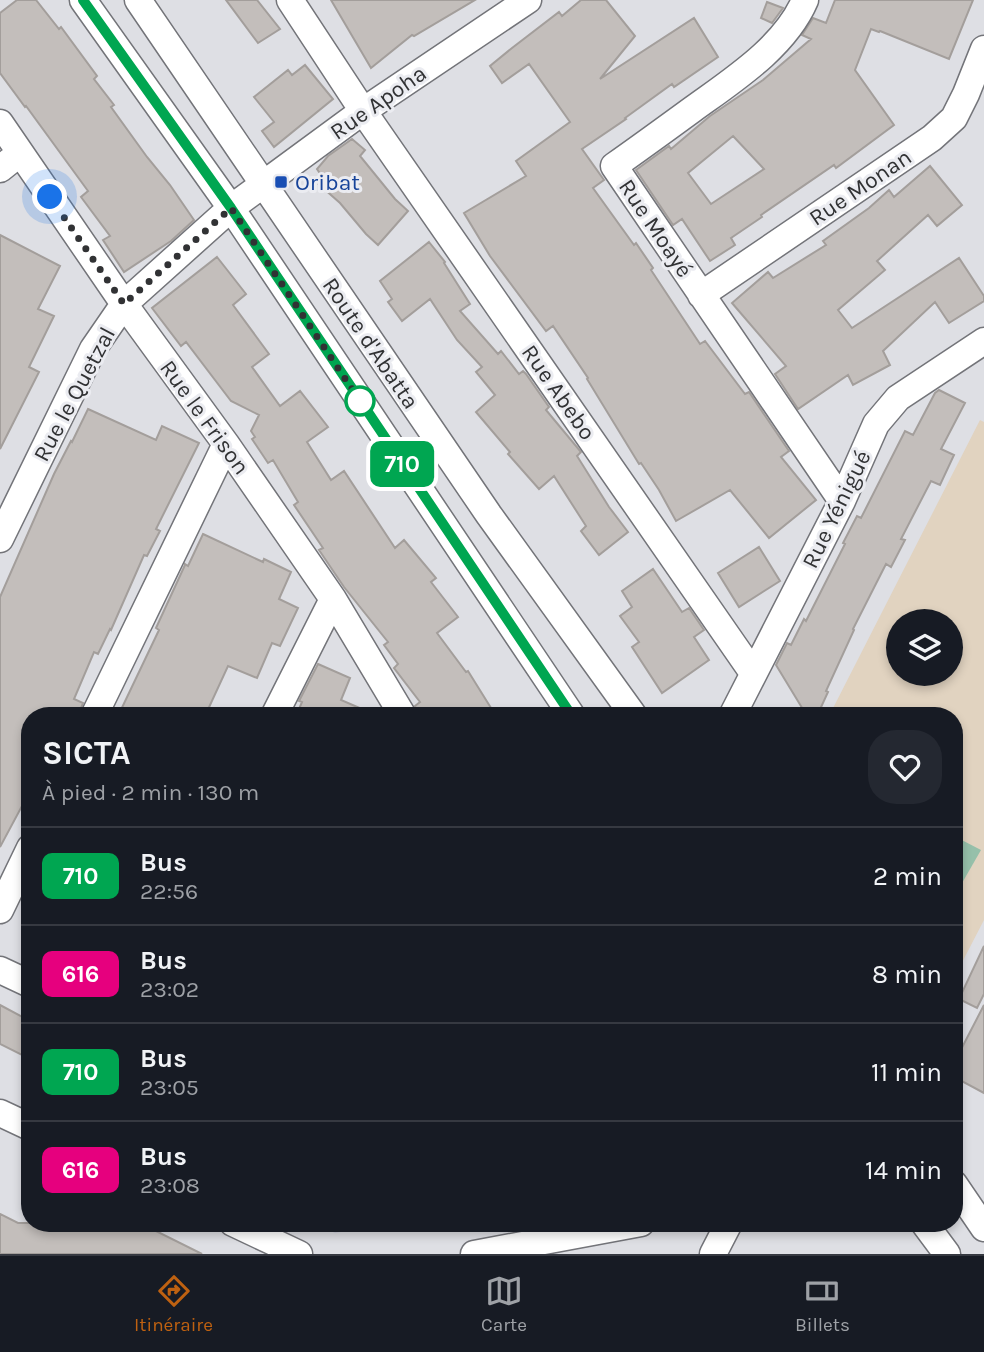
<!DOCTYPE html>
<html lang="fr">
<head>
<meta charset="utf-8">
<style>
  body { margin:0; font-family:Karla,sans-serif; background:#242831; color:#f1f3f6; height:100vh; display:flex; flex-direction:column; font-size:26px; white-space:nowrap }
  * { box-sizing:border-box; margin:0 }
  p { font-size:23px; color:#9ea1a6 }
  .icon { flex:none; width:38px; height:38px; fill:none; stroke:currentColor; stroke-width:2; stroke-linecap:round; stroke-linejoin:round }
  .map { position:relative; flex:1; overflow:hidden }
  .side { position:absolute; left:21px; top:707px; width:942px; height:525px; display:flex; flex-direction:column; background:#171b24; border-radius:28px; box-shadow:0 4px 10px #0003 }
  .side>* { flex:none }
  .badge { padding:0 14px; border-radius:10px; font-size:24px; line-height:46px }
  .tools { position:absolute; left:886px; top:609px; display:grid; gap:14px }
  .tools a { display:grid; place-items:center; width:77px; height:77px; border-radius:50%; background:#171b24; box-shadow:0 4px 10px #0003; font-size:35px }
  .you { position:absolute; width:35px; height:35px; margin:-18px; border:5px solid #fff; border-radius:50%; background:#1a73e8; box-shadow:0 0 0 10px #1a73e833 }
  .map>.badge { position:absolute; translate:-50% -50%; box-shadow:0 0 0 4px #fff }
  .round { display:grid; place-items:center; flex:none; width:74px; height:74px; border-radius:28px; background:#242831 }
  .head { display:flex; align-items:center; justify-content:space-between; height:119px; padding:0 21px }
  h1 { font-size:33px; font-weight:700; line-height:52px }
  ul { padding:0; list-style:none }
  li { display:flex; align-items:center; gap:21px; height:98px; padding:0 21px; border-top:2px solid #363941 }
  li div { flex:1 }
  li b { display:block; font-size:26px }
  li em { font-style:normal }
  li .badge { min-width:77px; font-weight:700; text-align:center }
  .tab-bar { display:flex; justify-content:space-around; align-items:center; height:98px; border-top:2px solid #363941; background:#171b24; font-size:19px; color:#9ea1a6 }
  .tab-bar a { display:grid; justify-items:center; gap:4px }
  .tab-bar .active { color:#be6111 }
  .map>svg:first-child { display:block }
</style>
</head>
<body>
<div class="map">
<svg width="984" height="1254" viewBox="0 0 984 1254">
  <rect width="100%" height="100%" fill="#dedfe4"/>
  <path fill="#cfd1de" d="M 314,1223 L 393,1223 L 335,1233 Z"/>
  <path fill="#e1d3c0" fill-rule="evenodd" d="M 980,420 L 984,422 L 984,920 L 954,978 L 954,716 L 829,716 ZM 898,621 L 950,621 L 950,674 L 898,674 Z"/>
  <path fill="#96c0aa" d="M 954,836 L 981,850 L 954,897 Z"/>
  <path fill="#c3bebb" stroke="#a39e9b" stroke-width="2" fill-rule="evenodd" d="M 17,0 L 36,0 L 59,29 L 61,27 L 97,76 L 94,79 L 114,105 L 111,107 L 147,157 L 170,185 L 194,220 L 171,241 L 124,272 L 103,240 L 110,236 L 81,197 L 88,191 L 26,106 L 25,107 L 0,73 L 0,13 Z
    M 226,0 L 257,0 L 280,29 L 258,43 Z
    M 331,0 L 475,0 L 414,36 L 412,35 L 371,68 Z
    M 581,0 L 606,0 L 635,36 L 600,79 L 694,18 L 718,57 L 674,87 L 672,84 L 625,118 L 626,119 L 582,149 L 604,180 L 593,188 L 634,245 L 636,243 L 653,268 L 651,270 L 700,344 L 705,341 L 745,394 L 749,392 L 789,451 L 781,457 L 816,500 L 769,538 L 730,490 L 676,521 L 659,490 L 641,463 L 639,464 L 587,379 L 588,378 L 553,326 L 546,331 L 490,256 L 464,213 L 526,176 L 516,161 L 570,122 L 529,64 L 502,83 L 490,66 L 512,48 L 559,12 L 562,16 Z
    M 835,0 L 973,0 L 949,59 L 880,31 L 879,32 L 871,29 L 855,70 L 894,125 L 836,168 L 834,165 L 761,215 L 762,217 L 731,238 L 735,245 L 710,261 L 682,219 L 673,225 L 636,170 L 669,146 L 671,149 L 710,116 L 763,80 L 811,39 L 802,35 L 813,18 L 826,23 ZM 733,136 L 764,169 L 711,204 L 688,173 Z
    M 767,2 L 783,8 L 772,23 L 761,18 Z
    M 305,65 L 333,99 L 274,147 L 262,131 L 274,122 L 254,97 L 288,70 L 292,75 Z
    M 352,139 L 365,150 L 360,156 L 395,199 L 408,211 L 378,245 L 366,234 L 340,203 L 314,180 L 321,175 L 317,169 L 328,156 Z
    M 930,166 L 962,205 L 937,226 L 928,215 L 877,261 L 885,270 L 838,310 L 852,328 L 959,258 L 984,296 L 984,301 L 949,323 L 935,302 L 883,351 L 890,365 L 853,385 L 848,375 L 798,409 L 775,374 L 786,366 L 732,303 L 768,272 L 773,278 L 826,245 L 823,241 L 869,208 L 889,190 L 894,197 Z
    M 0,235 L 60,266 L 38,309 L 54,316 L 29,367 L 39,372 L 0,449 Z
    M 429,242 L 445,262 L 444,263 L 470,304 L 460,311 L 498,354 L 501,351 L 519,374 L 523,371 L 526,374 L 549,407 L 546,410 L 581,452 L 577,456 L 609,507 L 628,532 L 599,555 L 581,531 L 586,526 L 554,476 L 539,489 L 508,454 L 510,452 L 476,412 L 495,395 L 476,372 L 482,367 L 457,340 L 430,299 L 402,321 L 388,302 L 392,299 L 380,281 Z
    M 217,257 L 246,294 L 233,305 L 269,354 L 252,367 L 280,406 L 300,391 L 328,427 L 307,442 L 331,480 L 344,471 L 395,548 L 404,540 L 436,578 L 431,582 L 458,617 L 437,633 L 466,672 L 468,671 L 496,716 L 419,716 L 415,706 L 420,702 L 394,668 L 398,664 L 384,645 L 388,642 L 344,587 L 319,550 L 323,548 L 294,505 L 298,502 L 273,460 L 268,463 L 252,439 L 255,437 L 251,431 L 259,415 L 231,401 L 186,342 L 181,346 L 152,308 Z
    M 939,390 L 965,403 L 941,449 L 954,455 L 940,485 L 931,481 L 901,539 L 905,540 L 891,567 L 886,564 L 853,629 L 854,630 L 826,691 L 828,692 L 817,716 L 807,716 L 776,665 L 787,643 L 791,645 L 804,619 L 806,621 L 845,544 L 843,543 L 857,516 L 861,518 L 905,431 L 913,435 L 935,393 Z
    M 88,409 L 156,440 L 162,426 L 199,443 L 156,529 L 160,531 L 147,556 L 144,555 L 111,630 L 110,629 L 98,654 L 94,652 L 74,699 L 83,703 L 78,716 L 30,716 L 30,791 L 0,847 L 0,597 L 54,474 L 71,441 L 72,442 Z
    M 203,534 L 263,562 L 264,559 L 291,572 L 279,599 L 298,608 L 280,646 L 272,643 L 257,678 L 228,666 L 205,716 L 118,716 L 159,630 L 156,628 L 185,565 L 185,564 L 188,566 Z
    M 759,547 L 780,581 L 739,607 L 718,573 Z
    M 653,569 L 682,612 L 689,608 L 704,630 L 694,637 L 709,660 L 662,693 L 632,647 L 639,642 L 620,616 L 632,607 L 622,591 Z
    M 318,664 L 350,678 L 341,700 L 378,716 L 296,716 L 302,702 L 299,701 Z
    M 984,946 L 984,994 L 977,1008 L 959,999 Z
    M 0,1005 L 30,1021 L 30,1059 L 0,1044 Z
    M 984,1005 L 984,1093 L 954,1077 L 954,1063 Z
    M 0,1214 L 18,1223 L 140,1223 L 202,1254 L 0,1254 Z"/>
  <g fill="none" stroke-linecap="round" stroke-linejoin="round">
    <defs>
      <path id="minor" d="M 83,0 L 231,208 L 572,716
        M 138,0 L 489,515 L 634,716
        M 290,0 L 363,111 L 753,673
        M 805,0 C 785,47 733,80 693,109 C 667,128 641,147 614,166 L 842,501
        M 0,123 L 124,304 L 226,444 L 333,599 L 403,716
        M 0,169 L 20,153
        M 701,295 L 932,138 L 954,118 L 966,94 L 984,49
        M 0,539 L 93,349 L 124,304 L 231,208 L 363,111 L 528,0
        M 94,716 L 226,444
        M 274,716 L 333,599
        M 732,716 L 842,501 L 876,424 L 898,398 L 984,341
        M 0,910 L 30,848
        M 0,970 L 30,984
        M 0,1113 L 30,1127
        M 954,1184 L 984,1228
        M 233,1223 L 299,1254
        M 924,1223 L 947,1254
        M 474,1254 L 641,1223
        M 713,1254 L 729,1223"/>
    </defs>
    <use href="#minor" stroke="#737479" stroke-width="29"/>
    <use href="#minor" stroke="#fff" stroke-width="26"/>
  </g>
  <g fill="none" stroke-linecap="round" stroke-linejoin="round">
    <defs>
      <path id="line" d="M 83,0 L 231,208 L 572,716"/>
    </defs>
    <use href="#line" stroke="#fff" stroke-width="16"/>
    <use href="#line" stroke="#00a651" stroke-width="10"/>
    <path stroke="#313234" stroke-width="7" stroke-dasharray="0 12.6" d="M 50,197 L 124,304 L 231,208 L 360,401"/>
  </g>
  <rect fill="#1a4fb4" stroke="#ebecf1" stroke-width="2.5" x="274" y="175" width="14" height="14" rx="3.5"/>
  <circle fill="#fff" stroke="#00a651" stroke-width="3.5" cx="360" cy="401" r="14"/>
  <g text-anchor="middle" stroke-width="6" stroke-linejoin="round" paint-order="stroke">
    <g font-size="23" fill="#313234" stroke="#ebecf1">
      <text transform="translate(378 102) rotate(-35)" y="8">Rue Apoha</text>
      <text transform="translate(860 187) rotate(-34)" y="8">Rue Monan</text>
      <text transform="translate(656 228) rotate(56)" y="8">Rue Moayé</text>
      <text transform="translate(371 343) rotate(56)" y="8">Route d'Abatta</text>
      <text transform="translate(559 392) rotate(55)" y="8">Rue Abebo</text>
      <text transform="translate(74 394) rotate(-62)" y="8">Rue le Quetzal</text>
      <text transform="translate(205 417) rotate(54)" y="8">Rue le Frison</text>
      <text transform="translate(836 509) rotate(-64)" y="8">Rue Yénigué</text>
    </g>
    <g font-size="23" fill="#164399" stroke="#ebecf1" text-anchor="start">
      <text x="295" y="190">Oribat</text>
    </g>
  </g>
</svg>
<div class="tools">
<a><svg class="icon" aria-label="layers" viewBox="0 0 24 24"><path d="M12 4l9 5-9 5-9-5zM3 14l9 5 9-5"/></svg></a>
</div>
<div class="you" style="left:50px;top:197px"></div>
<b class="badge" style="left:402px;top:464px;background:#00a651;color:#fff">710</b>
<section class="side">
<div class="head"><div><h1>SICTA</h1><p>À pied · 2 min · 130 m</p></div><a class="round"><svg class="icon" aria-label="heart" viewBox="0 0 24 24"><path d="M12 20l-8-8c-3-5 5-10 8-4 3-6 11-1 8 4z"/></svg></a></div>
<ul>
<li><span class="badge" style="background:#00a651;color:#fff">710</span><div><b>Bus</b><p>22:56</p></div><em>2 min</em></li>
<li><span class="badge" style="background:#e6007e;color:#fff">616</span><div><b>Bus</b><p>23:02</p></div><em>8 min</em></li>
<li><span class="badge" style="background:#00a651;color:#fff">710</span><div><b>Bus</b><p>23:05</p></div><em>11 min</em></li>
<li><span class="badge" style="background:#e6007e;color:#fff">616</span><div><b>Bus</b><p>23:08</p></div><em>14 min</em></li>
</ul>
</section>
</div>
<nav class="tab-bar">
<a class="active"><svg class="icon" aria-label="directions" viewBox="0 0 24 24"><path d="M12 3l9 9-9 9-9-9zM9 14v-3h6M13 9l2 2-2 2"/></svg>Itinéraire</a>
<a><svg class="icon" aria-label="map" viewBox="0 0 24 24"><path d="M3 6l6-2 6 2 6-2v14l-6 2-6-2-6 2zM9 4v14M15 6v14"/></svg>Carte</a>
<a><svg class="icon" aria-label="tickets" viewBox="0 0 24 24"><path d="M3 7h18v10H3zM15 7v10"/></svg>Billets</a>
</nav>
</body>
</html>
